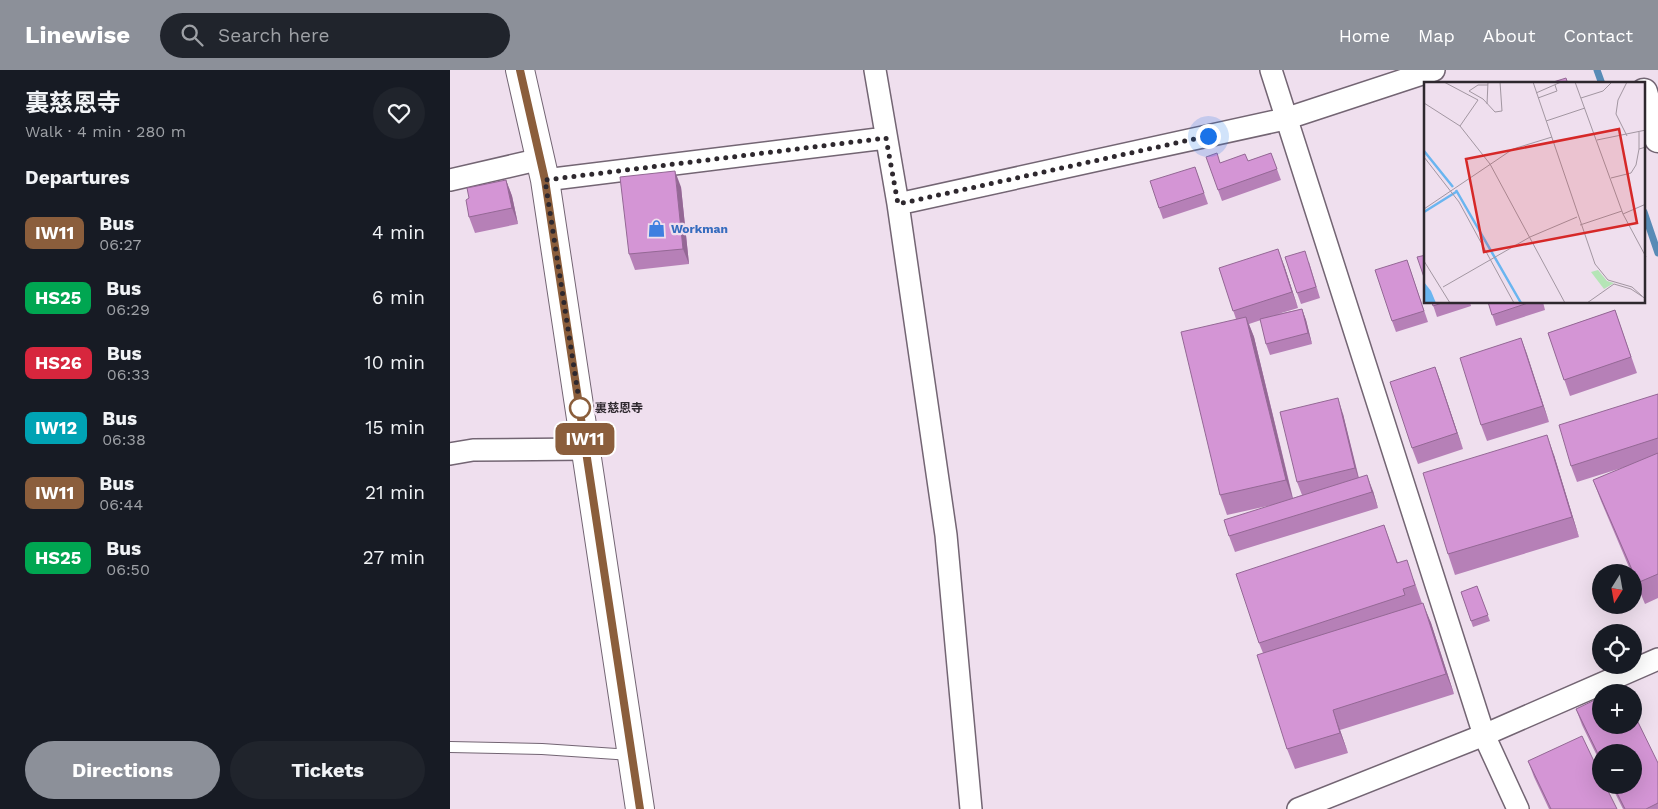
<!DOCTYPE html>
<html lang="en">
<head>
<meta charset="utf-8">
<style>
  body { margin:0; font-family:"Work Sans","Noto Sans JP",sans-serif; background:#20242c; color:#f1f3f6; height:100vh; display:flex; flex-direction:column; font-size:19px; white-space:nowrap }
  * { box-sizing:border-box; margin:0 }
  p { font-size:16px; color:#9ea1a6 }
  .icon { flex:none; width:28px; height:28px; fill:none; stroke:currentColor; stroke-width:2; stroke-linecap:round; stroke-linejoin:round }
  .map { position:relative; flex:1; overflow:hidden }
  .panel { display:flex; flex-direction:column; background:#171b24; width:450px }
  .panel>* { flex:none }
  .badge { padding:0 10px; border-radius:8px; font-size:18px; line-height:32px }
  .needle { width:32px; rotate:191deg }
  .controls { position:absolute; left:1142px; top:494px; display:grid; gap:10px }
  .controls a { display:grid; place-items:center; width:50px; height:50px; border-radius:50%; background:#171b24; box-shadow:0 5px 20px #0002; font-size:25px }
  .you { position:absolute; width:25px; height:25px; margin:-12px; border:4px solid #fff; border-radius:50%; background:#1a73e8; box-shadow:0 0 0 8px #1a73e833 }
  .map>.badge { position:absolute; translate:-50% -50%; box-shadow:0 0 0 2px #fff }
  h2 { padding:0 25px; font-size:19px; line-height:45px }
  .round { display:grid; place-items:center; flex:none; width:52px; height:52px; border-radius:26px; background:#20242c }
  .head { display:flex; align-items:center; justify-content:space-between; height:85px; padding:0 25px }
  h1 { font-size:24px; font-weight:700; line-height:38px }
  .primary-button { display:flex; gap:10px; margin-top:auto; padding:10px 25px }
  .primary-button a { flex:1; height:58px; border-radius:30px; background:#8c9099; color:#fff; font-size:20px; font-weight:700; line-height:58px; text-align:center }
  .primary-button a+a { background:#20242c; color:#f1f3f6 }
  ul { padding:0; list-style:none }
  li { display:flex; align-items:center; gap:15px; height:65px; padding:0 25px }
  li div { flex:1 }
  li b { display:block; font-size:19px }
  li em { font-style:normal }
  li .badge { min-width:55px; font-weight:700; text-align:center }
  header { display:flex; align-items:center; gap:30px; box-sizing:border-box; height:70px; padding:0 25px; background:#8c9099; color:#fff }
  header strong { font-size:24px }
  nav { display:flex; gap:28px; margin-inline-start:auto; font-size:18px }
  .search { width:350px; height:45px; background:#20242c; display:flex; align-items:center; gap:12px; box-sizing:border-box; padding:0 18px; border-radius:28px; color:#9ea1a6; font-size:19px }
  main { display:flex; flex:1; min-height:0 }
  .map>svg:first-child { display:block }
</style>
</head>
<body>
<header>
<strong>Linewise</strong>
<div class="search"><svg class="icon" aria-label="search" viewBox="0 0 24 24"><circle cx="10" cy="10" r="6"/><path d="M15 15l6 6"/></svg>Search here</div>
<nav><a>Home</a><a>Map</a><a>About</a><a>Contact</a></nav>
</header>
<main>
<section class="panel">
<div class="head"><div><h1>裏慈恩寺</h1><p>Walk · 4 min · 280 m</p></div><a class="round"><svg class="icon" aria-label="heart" viewBox="0 0 24 24"><path d="M12 20l-8-8c-3-5 5-10 8-4 3-6 11-1 8 4z"/></svg></a></div>
<h2>Departures</h2>
<ul>
<li><span class="badge" style="background:#8b5e3c;color:#fff">IW11</span><div><b>Bus</b><p>06:27</p></div><em>4 min</em></li>
<li><span class="badge" style="background:#00a651;color:#fff">HS25</span><div><b>Bus</b><p>06:29</p></div><em>6 min</em></li>
<li><span class="badge" style="background:#d7263d;color:#fff">HS26</span><div><b>Bus</b><p>06:33</p></div><em>10 min</em></li>
<li><span class="badge" style="background:#00a3b4;color:#fff">IW12</span><div><b>Bus</b><p>06:38</p></div><em>15 min</em></li>
<li><span class="badge" style="background:#8b5e3c;color:#fff">IW11</span><div><b>Bus</b><p>06:44</p></div><em>21 min</em></li>
<li><span class="badge" style="background:#00a651;color:#fff">HS25</span><div><b>Bus</b><p>06:50</p></div><em>27 min</em></li>
</ul>
<div class="primary-button"><a>Directions</a><a>Tickets</a></div>
</section>
<div class="map">
<svg width="1208" height="739" viewBox="0 0 1208 739">
  <rect width="100%" height="100%" fill="#efdfee"/>
  <g fill="none" stroke-linecap="round" stroke-linejoin="round">
    <path stroke="#588bb6" stroke-width="7" d="M 1147,0 L 1152,14
      M 1194,142 L 1208,183"/>
    <defs>
      <path id="service" d="M 0,677 L 92,679 L 181,685"/>
      <path id="minor" d="M 425,0 L 448,134 L 496,465 L 521,739
        M 821,0 L 1034,665 L 1068,739
        M 0,110 L 91,89
        M 95,110 L 436,68
        M 448,134 L 835,49 L 984,0
        M 0,384 L 23,380 L 137,379
        M 848,739 L 1034,665 L 1208,589"/>
      <path id="tertiary" d="M 1194,22 L 1208,69"/>
      <path id="primary" d="M 70,0 L 95,110 L 190,739"/>
    </defs>
    <use href="#service" stroke="#736573" stroke-width="12"/>
    <use href="#minor" stroke="#736573" stroke-width="24"/>
    <use href="#tertiary" stroke="#736573" stroke-width="29"/>
    <use href="#primary" stroke="#736573" stroke-width="30"/>
    <use href="#service" stroke="#fff" stroke-width="10"/>
    <use href="#minor" stroke="#fff" stroke-width="21"/>
    <use href="#tertiary" stroke="#fff" stroke-width="26"/>
    <use href="#primary" stroke="#fff" stroke-width="28"/>
  </g>
  <path fill="#b680b7" d="M 821,83 L 831,110 L 772,131 L 768,120 L 770,93 L 798,91 Z
    M 745,97 L 758,134 L 713,149 L 709,138 Z
    M 56,110 L 62,126 L 68,154 L 25,163 L 19,147 Z
    M 231,117 L 239,194 L 185,200 L 179,184 Z
    M 957,190 L 978,252 L 946,262 L 942,251 Z
    M 859,192 L 870,228 L 851,234 L 847,223 Z
    M 834,195 L 848,238 L 828,244 L 852,239 L 856,250 L 862,274 L 820,285 L 816,274 L 811,250 L 799,254 L 804,267 L 843,428 L 852,425 L 847,412 L 893,344 L 909,408 L 923,421 L 928,438 L 785,482 L 779,466 L 822,435 L 777,445 L 770,425 L 786,249 L 769,198 Z
    M 982,232 L 1020,232 L 1021,236 L 987,247 Z
    M 1038,232 L 1093,232 L 1095,240 L 1046,256 Z
    M 1165,240 L 1187,303 L 1120,326 L 1098,263 Z
    M 1071,268 L 1099,352 L 1037,371 L 1031,355 Z
    M 985,297 L 1013,379 L 968,394 L 962,378 Z
    M 1208,324 L 1208,528 L 1195,534 L 1184,508 L 1184,502 L 1181,502 L 1151,431 L 1143,410 L 1178,396 L 1127,412 L 1121,396 Z
    M 1104,385 L 1129,467 L 1005,505 L 998,484 Z
    M 934,455 L 948,493 L 964,510 L 972,533 L 981,553 L 1004,624 L 890,660 L 898,683 L 845,699 L 837,679 L 813,583 L 809,573 Z
    M 1027,516 L 1040,551 L 1023,557 L 1011,522 Z
    M 1126,639 L 1208,693 L 1208,739 L 1173,739 L 1161,715 L 1184,715 L 1151,682 L 1151,694 L 1132,655 Z
    M 1078,691 L 1167,739 L 1099,739 L 1084,707 Z"/>
  <path fill="#946895" d="M 225,101 L 231,117 L 239,194 L 233,179 Z
    M 56,110 L 62,126 L 68,154 L 62,138 Z
    M 828,179 L 834,195 L 848,238 L 842,222 Z
    M 852,239 L 856,250 L 862,274 L 858,263 Z
    M 796,247 L 804,267 L 843,430 L 836,410 Z
    M 1071,268 L 1077,284 L 1099,352 L 1093,336 Z
    M 985,297 L 991,313 L 1013,379 L 1007,363 Z
    M 888,328 L 893,344 L 910,414 L 905,398 Z
    M 1097,365 L 1104,385 L 1129,467 L 1122,447 Z
    M 917,405 L 923,421 L 928,438 L 922,422 Z
    M 973,533 L 981,553 L 1004,624 L 996,604 Z
    M 883,640 L 890,660 L 898,683 L 890,663 Z"/>
  <path fill="#d495d5" stroke="#946895" d="M 1116,8 L 1118,14 L 1097,14 Z
    M 767,83 L 770,93 L 795,84 L 798,91 L 821,83 L 827,99 L 768,120 L 756,87 Z
    M 745,97 L 754,123 L 709,138 L 700,111 Z
    M 225,101 L 233,179 L 179,184 L 170,107 Z
    M 56,110 L 62,138 L 19,147 L 16,130 L 19,128 L 17,118 Z
    M 828,179 L 842,222 L 783,241 L 769,198 Z
    M 855,181 L 866,217 L 847,223 L 835,187 Z
    M 976,185 L 976,213 L 967,187 Z
    M 957,190 L 974,241 L 942,251 L 925,200 Z
    M 982,232 L 995,232 L 983,236 Z
    M 1038,232 L 1081,232 L 1042,245 Z
    M 852,239 L 858,263 L 816,274 L 810,249 Z
    M 1165,240 L 1181,287 L 1114,310 L 1098,263 Z
    M 796,247 L 836,410 L 770,425 L 731,262 Z
    M 1071,268 L 1093,336 L 1031,355 L 1010,288 Z
    M 985,297 L 1007,363 L 962,378 L 940,312 Z
    M 1208,324 L 1208,368 L 1121,396 L 1109,355 Z
    M 888,328 L 905,398 L 847,412 L 830,342 Z
    M 1097,365 L 1122,447 L 998,484 L 973,403 Z
    M 1208,383 L 1208,504 L 1187,513 L 1184,505 L 1184,502 L 1183,502 L 1143,410 Z
    M 917,405 L 922,422 L 779,466 L 774,450 Z
    M 934,455 L 947,493 L 957,490 L 965,515 L 953,519 L 955,525 L 809,573 L 786,504 Z
    M 1027,516 L 1038,545 L 1021,551 L 1011,522 Z
    M 973,533 L 996,604 L 883,640 L 890,663 L 837,679 L 807,585 Z
    M 1171,618 L 1173,622 L 1161,622 Z
    M 1151,627 L 1151,655 L 1184,655 L 1184,644 L 1208,693 L 1208,733 L 1196,739 L 1175,739 L 1163,715 L 1184,715 L 1184,682 L 1151,682 L 1151,690 L 1126,639 Z
    M 1132,666 L 1151,706 L 1151,715 L 1155,715 L 1167,739 L 1101,739 L 1078,691 Z"/>
  <g fill="none" stroke-linecap="round" stroke-linejoin="round">
    <defs>
      <path id="line" d="M 70,0 L 95,110 L 190,739"/>
    </defs>
    <use href="#line" stroke="#fff" stroke-width="11"/>
    <use href="#line" stroke="#8b5e3c" stroke-width="8"/>
    <path stroke="#2e282e" stroke-width="5" stroke-dasharray="0 9" d="M 130,338 L 131,343 L 95,110 L 436,68 L 448,134 L 758,66"/>
  </g>
  <defs>
    <symbol id="shop-bare" viewBox="-9 -9 18 18"><path d="M-5-2.5h2.3a2.7 3.5 0 0 1 5.4 0H5L5.5 6h-11ZM-1.5-2.5h3a1.5 2.3 0 0 0-3 0Z" fill="#3f7fe0" stroke="#efdfee" stroke-width="2.5" paint-order="stroke"/></symbol>
  </defs>
  <g fill-rule="evenodd">
    <use href="#shop-bare" x="194" y="146" width="25" height="25"/>
  </g>
  <circle fill="#fff" stroke="#8b5e3c" stroke-width="2.5" cx="130" cy="338" r="10"/>
  <g text-anchor="middle" stroke-width="4.5" stroke-linejoin="round" paint-order="stroke">
    <g font-size="12" font-weight="bold" fill="#366cbe" stroke="#efdfee" text-anchor="start">
      <text x="221" y="163">Workman</text>
    </g>
    <g font-size="12" font-weight="bold" fill="#2e282e" stroke="#efdfee" text-anchor="start">
      <text x="145" y="342">裏慈恩寺</text>
    </g>
  </g>
  <g transform="translate(974 12)">
    <rect width="221" height="221" fill="#efdfee"/>
    <path d="M 174,188 L 183,199 L 190,201 L 180,207 L 167,190 Z" fill="#b5e5b6"/>
    <path d="M 0,200 L 7,209 L 12,221 L 0,221 Z" fill="#6ab5f0"/>
    <path fill="none" stroke="#6ab5f0" stroke-width="2.5" d="M 0,69 L 29,105M 32,108 L 97,221M 0,130 L 32,110"/>
    <path fill="none" stroke="#a296a1" stroke-width="1" d="M 20,0 L 54,18 L 36,44M 109,0 L 171,182 L 184,198 L 208,205 L 218,214M 151,0 L 199,132 L 222,175M 64,3 L 54,3 L 45,9 L 59,17 L 71,30 L 78,29 L 76,0M 112,11 L 137,0M 114,16 L 133,9 L 131,3M 157,16 L 179,9 L 188,0M 0,21 L 36,44 L 66,82 L 141,221M 63,22 L 64,0M 122,39 L 161,26M 203,54 L 192,32 L 194,18 L 203,0M 173,58 L 222,48M 215,67 L 215,50M 0,75 L 35,120 L 90,221M 187,96 L 207,91 L 212,83 L 215,67 L 222,65M 0,127 L 89,67 L 128,55M 199,132 L 222,122M 156,143 L 198,129M 0,179 L 26,221M 19,205 L 106,155 L 153,135M 163,221 L 190,202 L 207,207 L 222,217"/>
    <path fill="#d62828" fill-opacity="0.15" stroke="#d62828" stroke-width="2.5" d="M 195,47 L 213,141 L 60,170 L 42,77 Z"/>
    <rect width="221" height="221" fill="none" stroke="#2e282e" stroke-width="2.5"/>
  </g>
</svg>
<div class="controls">
<a><svg class="needle" viewBox="-14 -14 28 28"><path d="M0-13l5 13h-10z" fill="#e53935"/><path d="M0 13l5-13h-10z" fill="#9ea1a6"/></svg></a>
<a><svg class="icon" aria-label="locate" viewBox="0 0 24 24"><circle cx="12" cy="12" r="6"/><path d="M12 2v4M12 18v4M2 12h4M18 12h4"/></svg></a>
<a>+</a>
<a>−</a>
</div>
<div class="you" style="left:758px;top:66px"></div>
<b class="badge" style="left:135px;top:369px;background:#8b5e3c;color:#fff">IW11</b>
</div>
</main>
</body>
</html>
